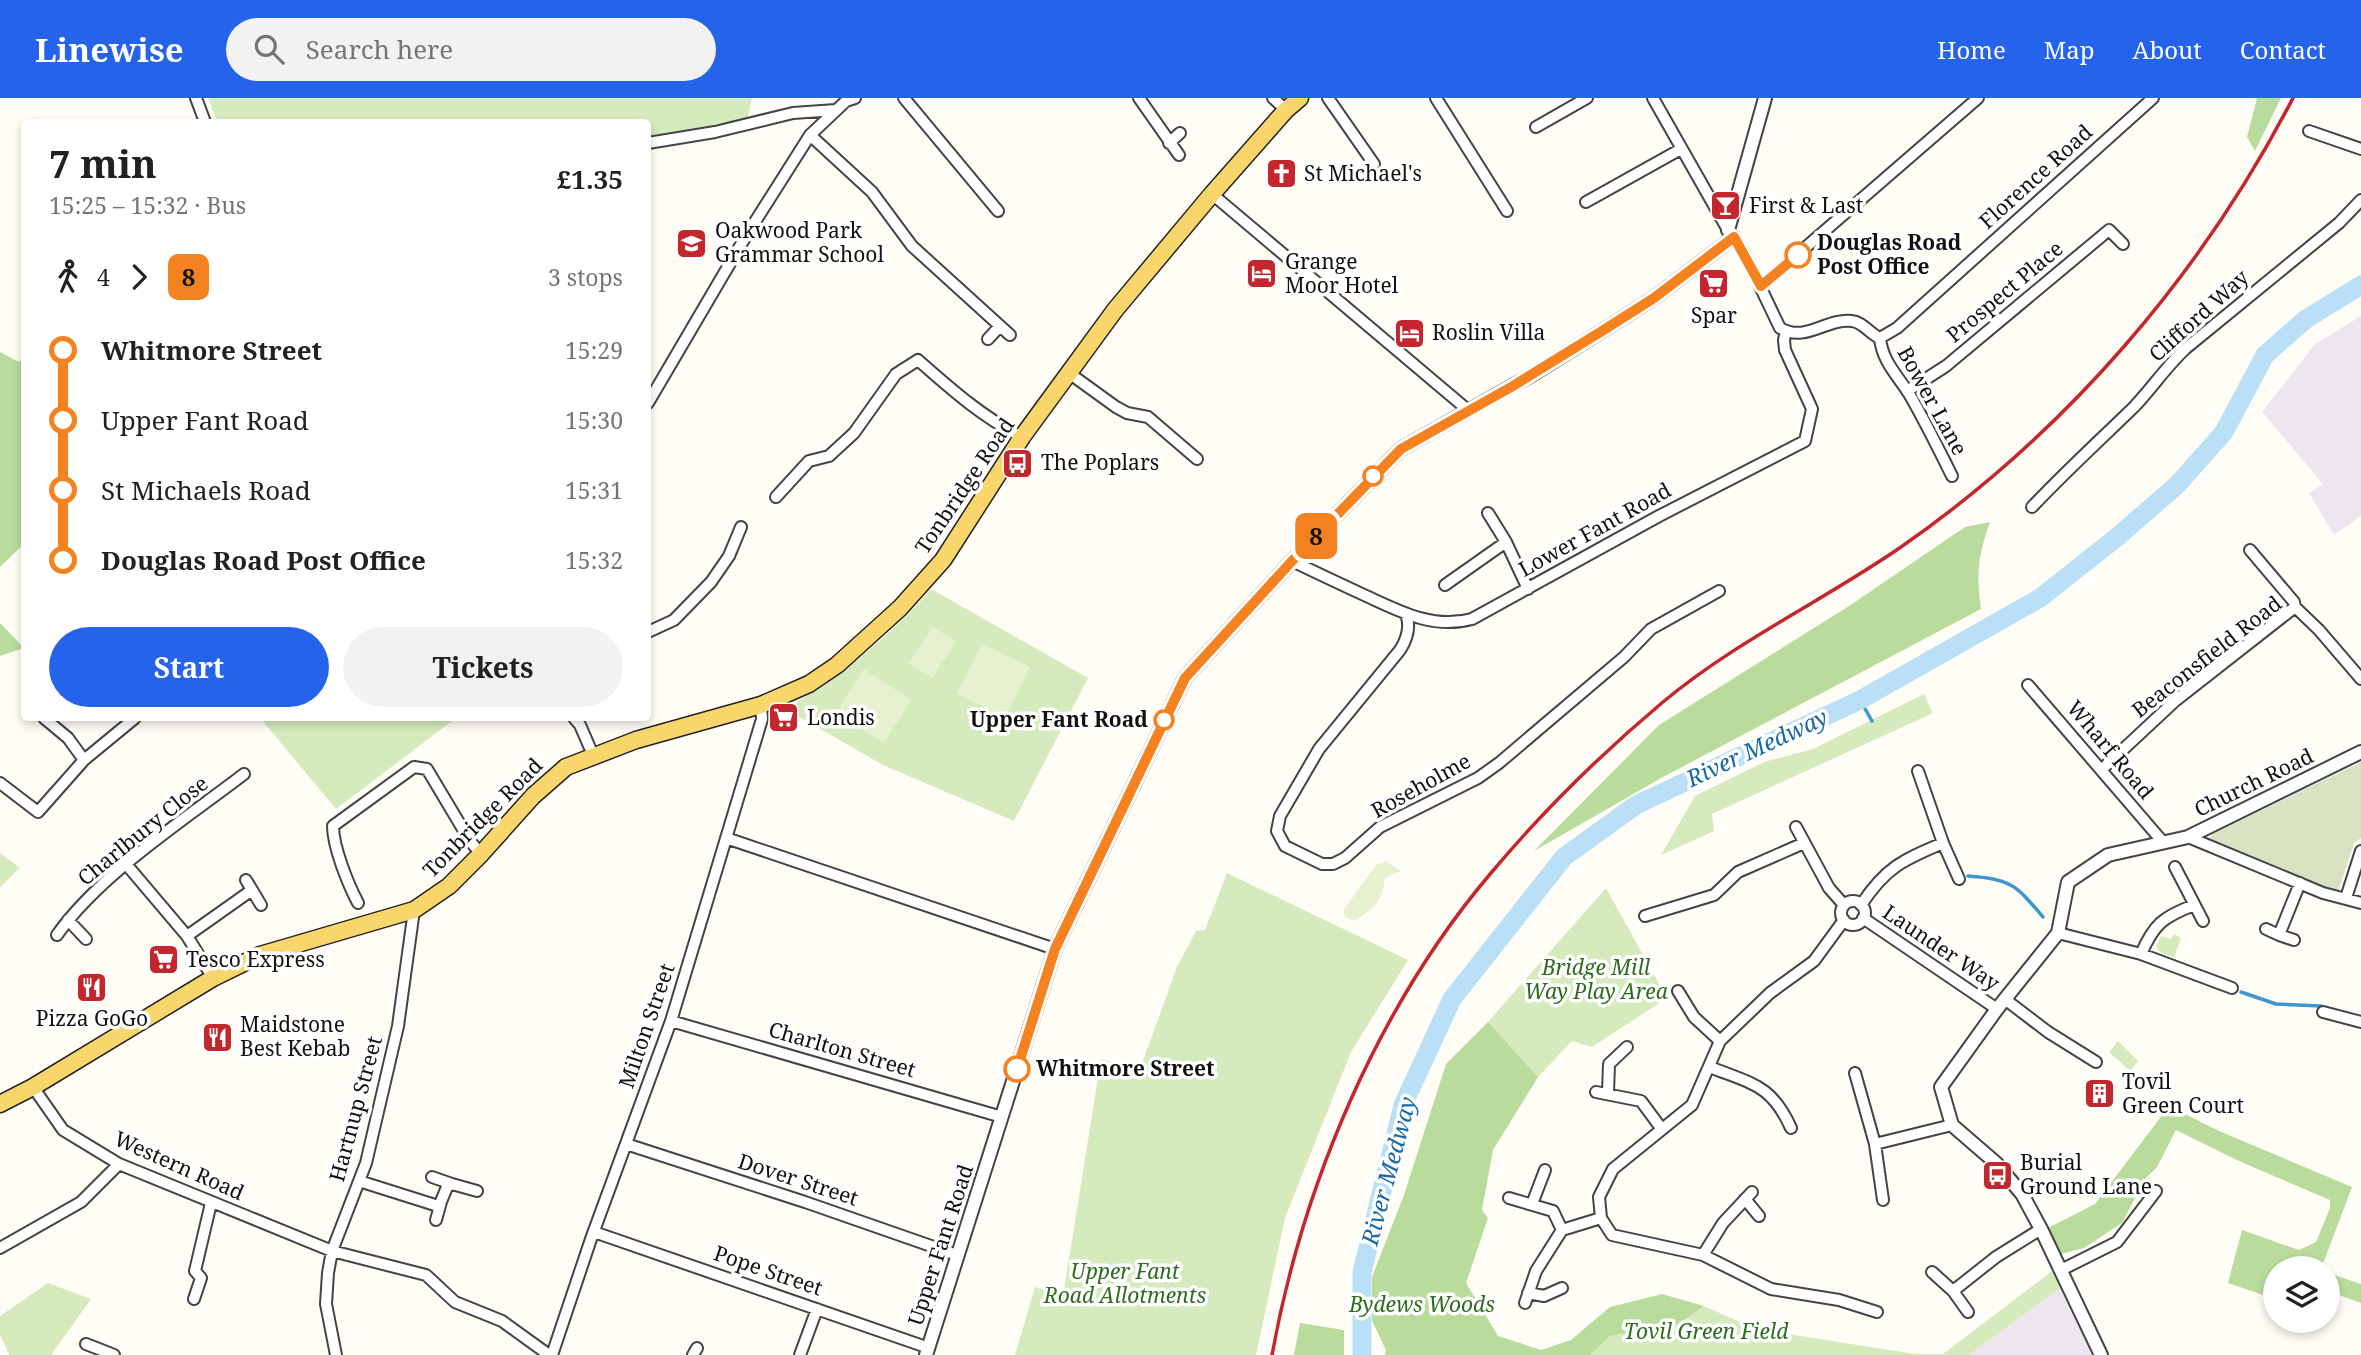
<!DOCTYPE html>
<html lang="en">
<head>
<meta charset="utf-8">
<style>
  body { margin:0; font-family:"Noto Serif",serif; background:#f2f2f2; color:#202124; height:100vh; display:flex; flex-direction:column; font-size:26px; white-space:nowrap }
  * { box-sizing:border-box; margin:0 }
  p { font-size:23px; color:#757577 }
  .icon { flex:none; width:38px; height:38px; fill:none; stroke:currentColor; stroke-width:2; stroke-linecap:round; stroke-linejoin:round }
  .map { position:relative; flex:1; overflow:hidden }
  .details { position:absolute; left:21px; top:21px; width:630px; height:602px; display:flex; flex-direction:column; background:#fff; border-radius:7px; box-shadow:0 4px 10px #0003 }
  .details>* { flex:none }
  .badge { padding:0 14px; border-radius:10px; font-size:24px; line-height:46px }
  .fabs { position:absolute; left:2263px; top:1158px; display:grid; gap:14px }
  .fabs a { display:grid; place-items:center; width:77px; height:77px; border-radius:50%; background:#fff; box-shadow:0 4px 10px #0003; font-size:35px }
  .map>.badge { position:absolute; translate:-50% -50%; box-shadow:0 0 0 4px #fff }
  .legs { display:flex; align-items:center; gap:10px; height:77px; padding:0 28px; font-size:23px }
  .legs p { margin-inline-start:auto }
  .overview { display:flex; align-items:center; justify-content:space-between; height:119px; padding:0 28px }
  h1 { font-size:38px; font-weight:700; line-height:52px }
  .button { display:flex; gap:14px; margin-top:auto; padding:14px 28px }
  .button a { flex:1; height:80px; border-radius:42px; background:#2563eb; color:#fff; font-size:28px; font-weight:700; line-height:80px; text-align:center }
  .button a+a { background:#f2f2f2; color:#202124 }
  ul { padding:0 28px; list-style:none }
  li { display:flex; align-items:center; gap:24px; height:70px; font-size:26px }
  li i { display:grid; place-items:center; width:10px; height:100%; margin:0 9px; background:currentColor }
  li i::after { content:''; width:18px; height:18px; margin:-9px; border:5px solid; border-radius:50%; background:#fff }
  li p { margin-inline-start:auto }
  li:first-child i { background:linear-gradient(#0000 50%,currentColor 0) }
  li:last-child i { background:linear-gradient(currentColor 50%,#0000 0) }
  header { display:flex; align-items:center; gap:42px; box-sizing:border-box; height:98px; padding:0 35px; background:#2563eb; color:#fff }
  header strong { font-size:33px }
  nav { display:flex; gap:38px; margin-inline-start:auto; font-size:24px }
  .search { width:490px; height:63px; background:#f2f2f2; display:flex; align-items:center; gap:18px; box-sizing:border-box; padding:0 24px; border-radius:38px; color:#757577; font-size:26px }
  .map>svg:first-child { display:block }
</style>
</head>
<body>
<header>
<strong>Linewise</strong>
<div class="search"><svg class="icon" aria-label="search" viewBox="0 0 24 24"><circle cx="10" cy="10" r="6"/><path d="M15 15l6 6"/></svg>Search here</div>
<nav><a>Home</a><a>Map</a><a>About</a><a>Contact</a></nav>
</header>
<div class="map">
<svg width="2361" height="1257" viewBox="0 0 2361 1257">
  <rect width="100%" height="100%" fill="#fffdf5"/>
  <path fill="#eee6ef" d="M 2361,218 L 2361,418 L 2334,437 L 2309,395 L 2323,386 L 2262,314 L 2315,246 Z
    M 2060,1190 L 2092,1257 L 1969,1257 Z"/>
  <path fill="#d5ebbd" d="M 208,0 L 752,0 L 748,20 L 648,40 L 648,24 L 217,24 Z
    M 931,491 L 1088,580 L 1014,723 L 883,667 L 789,613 C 798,599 815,595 828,585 C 864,557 902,526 931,491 Z
    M 1924,596 L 1933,615 L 1712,716 L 1714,733 L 1661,757 L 1695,698 L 1764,664 L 1813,651 Z
    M 260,620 L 456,620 L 336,711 Z
    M 0,755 L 20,770 L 0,789 Z
    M 1227,775 L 1408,862 L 1351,954 L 1285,1120 L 1256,1257 L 1015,1257 L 1035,1189 L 1063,1198 L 1101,961 L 1140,971 L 1177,869 L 1196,833 L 1205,832 Z
    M 1606,790 L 1667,900 L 1592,949 L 1572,943 L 1538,979 L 1488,924 Z
    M 2174,836 L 2181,840 L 2174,860 L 2160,854 L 2156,849 L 2161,838 L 2171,841 Z
    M 2118,943 L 2138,963 L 2130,973 L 2109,954 Z
    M 2052,1173 L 2060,1190 L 1969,1257 L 1590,1257 L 1610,1238 L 1679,1226 L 1704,1208 L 1755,1231 L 1915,1256 L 1943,1256 Z
    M 48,1185 L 91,1201 L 51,1257 L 9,1257 L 0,1236 L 0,1218 Z"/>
  <path fill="#b9dc9c" d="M 2257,0 L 2281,0 L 2255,53 L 2247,39 Z
    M 0,254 L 19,264 L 24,260 L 24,446 L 0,469 Z
    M 1990,424 C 1978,459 1976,474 1981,511 L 1663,679 L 1534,753 L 1659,627 L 1849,508 L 1965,429 Z
    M 0,525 L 24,550 L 0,558 Z
    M 1488,924 L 1538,979 L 1493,1052 L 1482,1112 L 1488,1120 L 1466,1185 L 1498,1238 L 1541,1252 L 1571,1242 L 1610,1209 L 1662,1196 L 1704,1208 L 1679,1226 L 1610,1238 L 1590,1257 L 1385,1257 L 1386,1252 L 1372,1223 L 1372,1179 L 1404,1097 L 1446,966 Z
    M 2169,1008 L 2219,1033 L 2352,1089 L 2321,1171 L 2275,1171 L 2275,1201 L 2228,1185 L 2242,1132 L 2299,1152 L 2316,1144 L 2330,1110 L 2330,1102 L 2239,1063 L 2176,1032 L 2157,1069 L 2145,1081 L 2122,1125 L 2084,1150 L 2061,1156 L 2048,1130 L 2095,1106 Z
    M 2328,1175 L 2361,1186 L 2361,1205 L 2328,1193 Z
    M 1300,1225 L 1344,1232 L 1344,1257 L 1294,1257 Z"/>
  <path fill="#d9e3c4" d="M 2361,664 L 2361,740 L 2354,745 L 2338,794 L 2209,741 L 2213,736 Z"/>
  <path fill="#e6f2cf" d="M 933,529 L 956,544 L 932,580 L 909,565 Z
    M 982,546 L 1030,569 L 1005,619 L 957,596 Z
    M 864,571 L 911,602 L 884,645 L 836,615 Z
    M 1386,763 L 1401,773 L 1385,780 C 1382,804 1374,811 1354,823 L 1345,819 L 1343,813 L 1376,767 Z"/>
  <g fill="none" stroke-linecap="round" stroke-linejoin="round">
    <path stroke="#3f96cf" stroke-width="3.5" d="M 1860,602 L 1872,623
      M 1968,778 C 2011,781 2016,787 2043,819
      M 2241,894 L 2276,906 L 2321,908"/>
    <path stroke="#b9e0f7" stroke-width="19" d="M 1362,1257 L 1362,1174 L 1403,1007 L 1452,901 L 1564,759 L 1636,707 L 1860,602 L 2040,500 L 2116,440 L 2177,387 L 2224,334 L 2265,257 L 2306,221 L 2361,187"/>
    <defs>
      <path id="minor" d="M 196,0 L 205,24
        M 904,0 L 998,113
        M 1139,0 L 1179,57
        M 1273,0 L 1286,12
        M 1328,0 L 1374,66
        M 1436,0 L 1507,113
        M 1653,0 L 1728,132 L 1744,155 L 1780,230 C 1806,245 1826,220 1852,223 C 1863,224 1870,236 1880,240
        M 1536,29 L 1587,0
        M 2309,33 L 2361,51
        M 810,37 L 872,94 L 912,148 L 1010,237
        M 648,45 L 715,34 L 793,15 L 836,12
        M 1169,45 L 1180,35
        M 1212,96 L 1469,313
        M 1586,104 L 1681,51
        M 1761,188 L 1978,0
        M 1880,240 L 1897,230 L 2153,0
        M 1880,240 C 1882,262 1896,276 1908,294 C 1924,321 1938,350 1952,378
        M 988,241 L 1000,228
        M 1069,275 L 1116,309 L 1127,315 L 1148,319 L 1197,361
        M 1907,293 L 1946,268 L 2109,132 L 2123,146
        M 648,305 L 746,138 L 810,37 L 846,3 L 855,0
        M 776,399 L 809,363 L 829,358 L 854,335 L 896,276 L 918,262 C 951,291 982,319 1022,339
        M 2032,409 C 2065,374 2100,342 2134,309 C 2152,290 2166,269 2185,251 L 2339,125 L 2361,102
        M 1488,415 L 1506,444 L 1528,491
        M 2250,452 L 2294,504 L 2295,509
        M 1292,463 C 1315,474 1338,485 1362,496 C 1397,512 1432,532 1472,521 L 1659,418 L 1805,343 L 1812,311 L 1785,252 L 1784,242 L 1786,233
        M 1445,487 L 1506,444
        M 1406,516 C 1411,529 1407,541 1400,552 L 1319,651 L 1280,718 L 1277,733 L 1285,748 L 1322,766 L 1333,766 L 1345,760 L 1380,729 L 1478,680 L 1499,665 L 1624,559 L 1651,531 L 1719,493
        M 648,534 L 674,522 L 711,484 L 729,458 L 741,429
        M 2028,587 L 2162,743
        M 44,620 L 68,640 L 84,662
        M 574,620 L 580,627 L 593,657
        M 2101,672 L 2175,603 L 2295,509 L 2319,532 L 2361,581
        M 1918,673 L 1943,745 L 1959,781
        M 0,685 L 38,714 L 84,662 L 135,620
        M 1796,729 L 1829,790 L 1844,807
        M 2188,739 L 2323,795 L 2361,805
        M 726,740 L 1055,851
        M 126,766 L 187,838 L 213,880
        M 2175,769 L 2203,823
        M 246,782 L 261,807
        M 2346,800 L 2361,753
        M1841 815a12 12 0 1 1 24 0a12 12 0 1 1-24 0Z
        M 358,805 C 348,786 333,749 333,728 L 414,669 L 427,671 L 470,743 L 481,756
        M 1861,807 C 1886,769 1903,762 1943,745
        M 1645,818 L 1714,797 L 1738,774 L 1804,745
        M 1863,820 L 1997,911
        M 68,822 L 86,841
        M 1844,822 L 1814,863 L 1770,895 L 1720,943 L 1692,1007 L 1613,1071 L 1599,1099 L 1601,1120 L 1612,1137 L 1703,1157 L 1771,1191 L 1839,1202 L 1877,1214
        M 2266,831 L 2279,837
        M 2058,835 L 2141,856 L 2232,890
        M 57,837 C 100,776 184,722 244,676
        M 187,838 L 252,792
        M 2294,842 L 2279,837 L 2300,785
        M 2141,856 C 2154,826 2163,819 2194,807
        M 1678,893 L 1694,919 L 1720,943
        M 2006,902 L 2048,934 L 2096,964
        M 2323,914 L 2361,924
        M 671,923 L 1002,1019
        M 1710,969 C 1752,986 1771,986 1791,1030
        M 1855,975 L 1875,1046 L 1883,1102
        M 33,989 L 63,1032 L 119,1066 L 332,1153 L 426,1177 L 455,1204 L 502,1223 L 549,1257
        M 1596,994 L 1641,1003 L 1661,1030
        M 1608,995 L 1609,966 L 1627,949
        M 626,1046 L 805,1104 L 957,1157
        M 1875,1046 L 1952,1027
        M 432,1079 L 452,1086
        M 359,1083 L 435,1107 L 440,1106 L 447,1089 L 452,1086 L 477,1093
        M 1509,1100 L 1553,1113 L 1562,1132
        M 1745,1101 L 1759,1118
        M 1532,1106 L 1545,1072
        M 436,1122 L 441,1104
        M 594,1134 L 929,1250
        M 0,1150 L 81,1104 L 119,1066
        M 1703,1157 L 1723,1125 L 1752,1094
        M 2061,1172 L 2117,1144 L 2156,1093
        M 1932,1174 L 1953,1193 L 1968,1214
        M 1953,1193 L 1996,1159 L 2041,1131
        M 1528,1195 L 1544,1198 L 1562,1190
        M 194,1201 L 201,1180 L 195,1173 L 211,1105
        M 1525,1205 L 1536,1173 L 1562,1132 L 1601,1120
        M 86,1246 L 114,1257
        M 336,1257 L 326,1206 L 328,1175 L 332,1153 L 366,1065 L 398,928 L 414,812
        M 552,1257 L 591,1141 L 671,923 L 762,621 L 761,607
        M 693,1257 L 697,1250
        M 800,1257 L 817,1211"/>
      <path id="tertiary" d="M 1728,132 L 1765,0
        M 926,1257 L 1055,851 L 1185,580 L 1292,463 L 1401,351 L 1535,275 L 1602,233 L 1654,200 L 1734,139
        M 2101,1257 L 2041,1131 L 2022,1096 L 1996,1065 L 1952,1027 L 1941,989 L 1997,911 L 2058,835 L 2068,784 L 2108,757 L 2188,739 L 2361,654"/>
      <path id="primary" d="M 0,1006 L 33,989 L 213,880 L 260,857 L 414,812 L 449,788 L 481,756 L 533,698 L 566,669 L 636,642 L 761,607 L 809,586 L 837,567 L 900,510 L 943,462 L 1022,339 L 1115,212 L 1212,96 L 1286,12 L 1300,0"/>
    </defs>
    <use href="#minor" stroke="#444" stroke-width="14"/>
    <use href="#tertiary" stroke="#444" stroke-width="16"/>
    <use href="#primary" stroke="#222" stroke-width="19"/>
    <use href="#minor" stroke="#fff" stroke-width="10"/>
    <use href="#tertiary" stroke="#fff" stroke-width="12"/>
    <use href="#primary" stroke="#f9d66b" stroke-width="16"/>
    <path stroke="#c4262e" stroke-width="3.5" d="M 1272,1257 C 1303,1086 1378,908 1491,775 C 1543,713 1601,656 1663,604 C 1736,543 1823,503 1901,449 C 2065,335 2201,178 2293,0"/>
  </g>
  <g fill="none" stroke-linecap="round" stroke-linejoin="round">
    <defs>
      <path id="line-1" d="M 1017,971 L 1055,851 L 1185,580 L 1292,463 L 1401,351 L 1513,288 L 1602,233 L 1654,200 L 1734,139 L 1761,188 L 1798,157"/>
    </defs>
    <use href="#line-1" stroke="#fff" stroke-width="16"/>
    <use href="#line-1" stroke="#f58220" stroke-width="10"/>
  </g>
  <defs>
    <symbol id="church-square" viewBox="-11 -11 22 22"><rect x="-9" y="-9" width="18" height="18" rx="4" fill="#c4262e" stroke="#fff"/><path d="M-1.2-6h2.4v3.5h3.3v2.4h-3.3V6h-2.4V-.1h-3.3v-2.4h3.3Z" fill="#fff"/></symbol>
    <symbol id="bar-square" viewBox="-11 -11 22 22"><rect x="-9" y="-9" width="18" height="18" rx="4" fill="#c4262e" stroke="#fff"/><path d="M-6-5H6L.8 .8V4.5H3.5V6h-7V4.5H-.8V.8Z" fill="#fff"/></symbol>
    <symbol id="school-square" viewBox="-11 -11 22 22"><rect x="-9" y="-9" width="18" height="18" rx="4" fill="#c4262e" stroke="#fff"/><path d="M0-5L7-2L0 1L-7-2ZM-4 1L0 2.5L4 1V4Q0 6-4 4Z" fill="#fff"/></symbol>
    <symbol id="hotel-square" viewBox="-11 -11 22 22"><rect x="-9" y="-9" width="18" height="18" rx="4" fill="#c4262e" stroke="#fff"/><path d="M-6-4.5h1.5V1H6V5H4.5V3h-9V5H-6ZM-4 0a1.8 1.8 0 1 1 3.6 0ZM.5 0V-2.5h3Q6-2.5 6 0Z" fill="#fff"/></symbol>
    <symbol id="supermarket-square" viewBox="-11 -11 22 22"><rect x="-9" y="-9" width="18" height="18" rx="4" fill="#c4262e" stroke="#fff"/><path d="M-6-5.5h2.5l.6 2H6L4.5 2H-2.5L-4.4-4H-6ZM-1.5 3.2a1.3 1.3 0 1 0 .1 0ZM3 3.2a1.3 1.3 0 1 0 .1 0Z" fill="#fff"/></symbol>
    <symbol id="bus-square" viewBox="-11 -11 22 22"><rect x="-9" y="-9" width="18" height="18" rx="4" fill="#c4262e" stroke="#fff"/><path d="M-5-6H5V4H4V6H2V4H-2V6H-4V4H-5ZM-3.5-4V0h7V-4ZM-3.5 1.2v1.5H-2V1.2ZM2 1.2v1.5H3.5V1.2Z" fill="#fff"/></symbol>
    <symbol id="restaurant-square" viewBox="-11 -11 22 22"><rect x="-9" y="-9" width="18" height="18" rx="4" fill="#c4262e" stroke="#fff"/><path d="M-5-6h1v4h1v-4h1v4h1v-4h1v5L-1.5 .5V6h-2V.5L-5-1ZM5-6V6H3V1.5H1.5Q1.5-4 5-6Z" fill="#fff"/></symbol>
    <symbol id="building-square" viewBox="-11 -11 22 22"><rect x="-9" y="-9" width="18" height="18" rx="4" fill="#c4262e" stroke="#fff"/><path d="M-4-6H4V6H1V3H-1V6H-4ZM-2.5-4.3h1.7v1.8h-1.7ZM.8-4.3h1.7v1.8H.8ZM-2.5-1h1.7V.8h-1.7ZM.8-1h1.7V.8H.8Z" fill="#fff"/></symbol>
  </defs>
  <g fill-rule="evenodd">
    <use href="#church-square" x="1264" y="58" width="35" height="35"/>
    <use href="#bar-square" x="1708" y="90" width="35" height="35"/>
    <use href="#school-square" x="674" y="128" width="35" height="35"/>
    <use href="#hotel-square" x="1244" y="158" width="35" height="35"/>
    <use href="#supermarket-square" x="1696" y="168" width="35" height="35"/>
    <use href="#hotel-square" x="1392" y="218" width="35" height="35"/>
    <use href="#bus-square" x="1000" y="348" width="35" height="35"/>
    <use href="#supermarket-square" x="766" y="602" width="35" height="35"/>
    <use href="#supermarket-square" x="146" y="844" width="35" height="35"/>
    <use href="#restaurant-square" x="74" y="872" width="35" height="35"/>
    <use href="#restaurant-square" x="200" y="922" width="35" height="35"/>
    <use href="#building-square" x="2082" y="978" width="35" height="35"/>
    <use href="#bus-square" x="1980" y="1060" width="35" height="35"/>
  </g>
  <g fill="#fff" stroke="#f58220" stroke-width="3.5">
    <circle cx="1798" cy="157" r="12"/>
    <circle cx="1373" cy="378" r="9"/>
    <circle cx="1164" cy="622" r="9"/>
    <circle cx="1017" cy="971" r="12"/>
  </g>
  <g text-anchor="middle" stroke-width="7" stroke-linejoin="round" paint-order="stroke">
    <g font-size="21" fill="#111" stroke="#fff" text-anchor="start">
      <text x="1304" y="83">St Michael's</text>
      <text x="1749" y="115">First &amp; Last</text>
      <text x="715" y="140">Oakwood Park<tspan x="715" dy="24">Grammar School</tspan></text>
      <text x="1285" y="171">Grange<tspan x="1285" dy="24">Moor Hotel</tspan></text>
      <text x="1714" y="225" text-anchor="middle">Spar</text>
      <text x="1432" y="242">Roslin Villa</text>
      <text x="1041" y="372">The Poplars</text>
      <text x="807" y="627">Londis</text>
      <text x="186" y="869">Tesco Express</text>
      <text x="92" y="928" text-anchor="middle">Pizza GoGo</text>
      <text x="240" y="934">Maidstone<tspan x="240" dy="24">Best Kebab</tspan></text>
      <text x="2122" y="991">Tovil<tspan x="2122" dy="24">Green Court</tspan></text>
      <text x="2020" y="1072">Burial<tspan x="2020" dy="24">Ground Lane</tspan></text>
    </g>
    <g font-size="21" fill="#111" stroke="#fff">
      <text transform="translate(2036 79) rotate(-42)" y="7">Florence Road</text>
      <text transform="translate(2005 194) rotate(-40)" y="7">Prospect Place</text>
      <text transform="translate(2199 218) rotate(-42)" y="7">Clifford Way</text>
      <text transform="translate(1932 303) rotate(61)" y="7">Bower Lane</text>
      <text transform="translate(965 388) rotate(-56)" y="7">Tonbridge Road</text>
      <text transform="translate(1595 432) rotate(-29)" y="7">Lower Fant Road</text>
      <text transform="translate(2207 559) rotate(-38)" y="7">Beaconsfield Road</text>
      <text transform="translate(2110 652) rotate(50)" y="7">Wharf Road</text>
      <text transform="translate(2254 685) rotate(-26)" y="7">Church Road</text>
      <text transform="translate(1421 688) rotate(-29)" y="7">Roseholme</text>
      <text transform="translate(483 720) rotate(-45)" y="7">Tonbridge Road</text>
      <text transform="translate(143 733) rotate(-39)" y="7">Charlbury Close</text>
      <text transform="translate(1941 850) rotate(34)" y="7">Launder Way</text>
      <text transform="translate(647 928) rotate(-71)" y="7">Milton Street</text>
      <text transform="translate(842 952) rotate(16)" y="7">Charlton Street</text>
      <text transform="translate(356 1011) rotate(-75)" y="7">Hartnup Street</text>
      <text transform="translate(179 1068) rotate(24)" y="7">Western Road</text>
      <text transform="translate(798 1082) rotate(18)" y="7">Dover Street</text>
      <text transform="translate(941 1147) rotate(-72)" y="7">Upper Fant Road</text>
      <text transform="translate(768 1173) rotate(19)" y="7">Pope Street</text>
    </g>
    <g font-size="21" font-weight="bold" fill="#111" stroke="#fff" text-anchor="start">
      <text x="1817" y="152">Douglas Road<tspan x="1817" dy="24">Post Office</tspan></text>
      <text x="1148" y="629" text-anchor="end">Upper Fant Road</text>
      <text x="1036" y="978">Whitmore Street</text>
    </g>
    <g font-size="21" font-style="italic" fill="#2f6b1f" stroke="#fff">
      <text x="1596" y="877">Bridge Mill<tspan x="1596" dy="24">Way Play Area</tspan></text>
      <text x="1125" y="1181">Upper Fant<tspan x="1125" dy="24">Road Allotments</tspan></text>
      <text x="1422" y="1214">Bydews Woods</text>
      <text x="1706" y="1241">Tovil Green Field</text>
    </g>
    <g font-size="23" font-style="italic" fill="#1768a6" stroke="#fff">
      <text transform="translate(1757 650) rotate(-25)" y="8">River Medway</text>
      <text transform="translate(1389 1073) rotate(-75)" y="8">River Medway</text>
    </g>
  </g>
</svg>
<div class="fabs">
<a><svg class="icon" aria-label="layers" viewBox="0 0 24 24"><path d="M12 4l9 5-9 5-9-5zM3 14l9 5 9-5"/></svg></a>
</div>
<b class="badge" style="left:1316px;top:438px;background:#f58220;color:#111">8</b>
<section class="details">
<div class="overview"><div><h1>7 min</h1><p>15:25 – 15:32 · Bus</p></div><b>£1.35</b></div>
<div class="legs"><svg class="icon" aria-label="walk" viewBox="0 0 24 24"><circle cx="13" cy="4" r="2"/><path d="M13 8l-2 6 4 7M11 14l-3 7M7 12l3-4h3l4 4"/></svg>4<svg class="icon" aria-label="forward" viewBox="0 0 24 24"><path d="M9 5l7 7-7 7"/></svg><b class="badge" style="background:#f58220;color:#111">8</b><p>3 stops</p></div>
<ul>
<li><i style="color:#f58220"></i><b>Whitmore Street</b><p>15:29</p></li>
<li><i style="color:#f58220"></i><span>Upper Fant Road</span><p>15:30</p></li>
<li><i style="color:#f58220"></i><span>St Michaels Road</span><p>15:31</p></li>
<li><i style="color:#f58220"></i><b>Douglas Road Post Office</b><p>15:32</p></li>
</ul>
<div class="button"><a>Start</a><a>Tickets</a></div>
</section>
</div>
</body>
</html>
